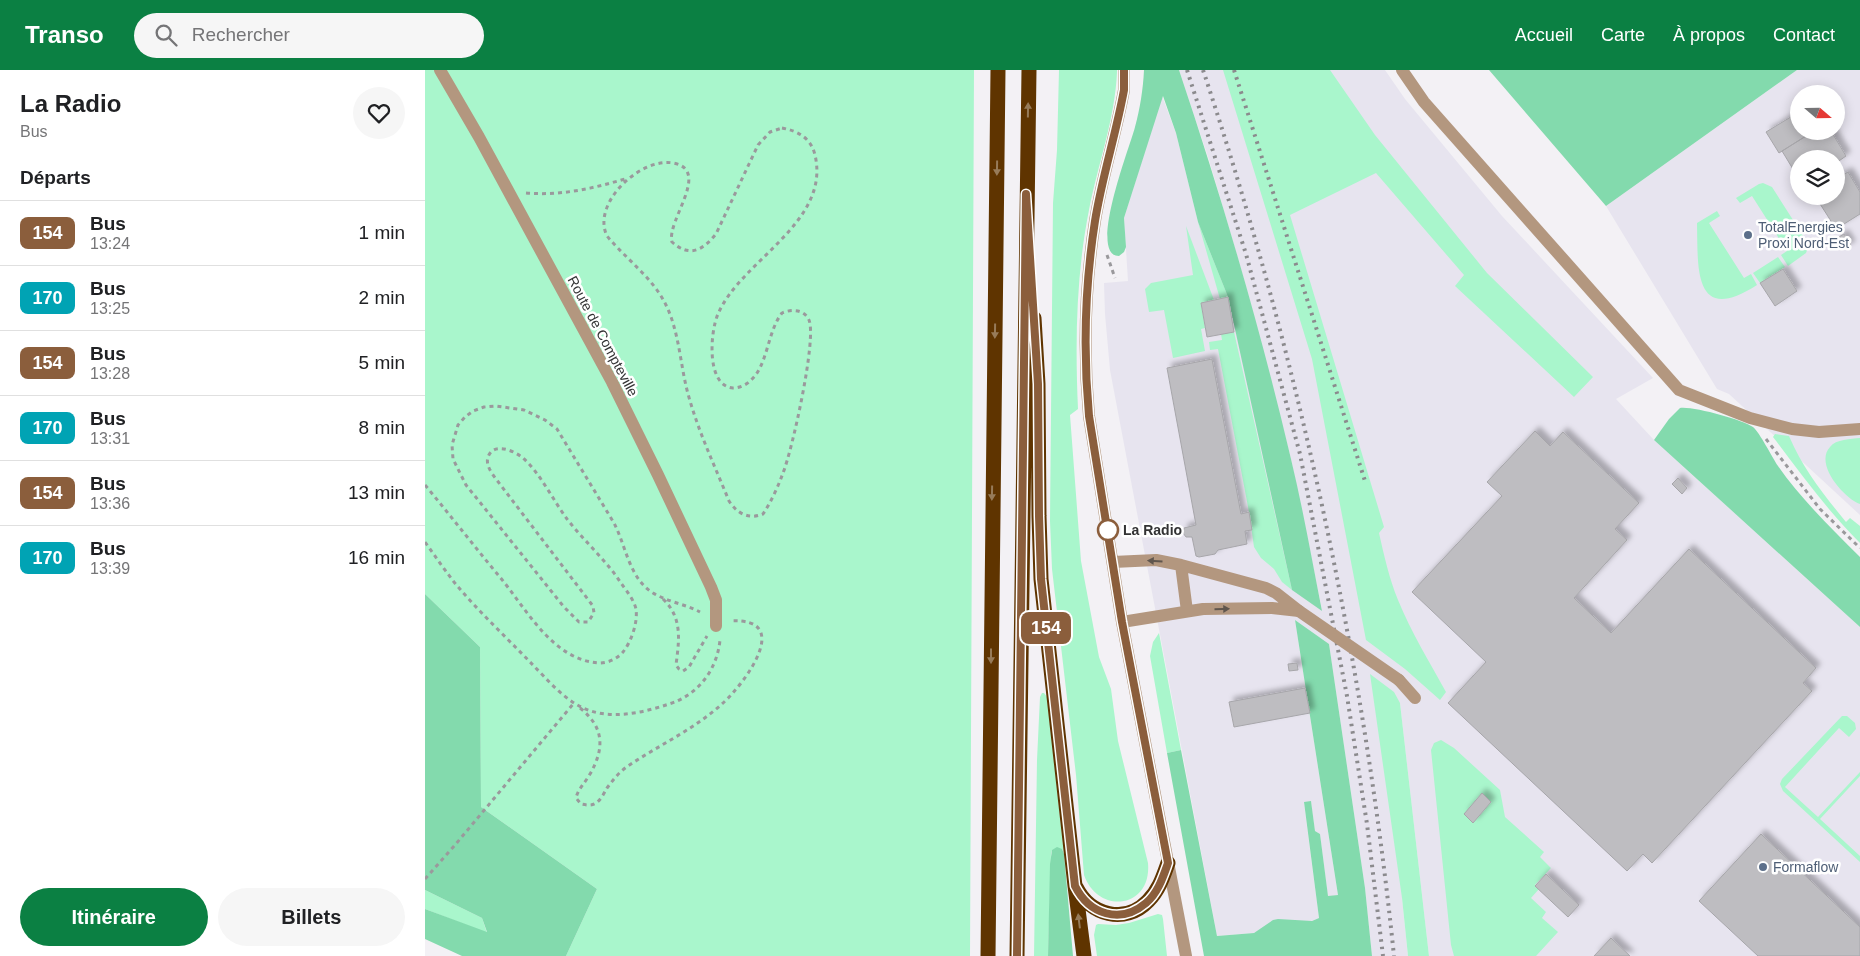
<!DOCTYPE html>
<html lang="fr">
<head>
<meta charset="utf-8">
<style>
  body { margin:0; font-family:Arial,sans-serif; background:#f6f6f6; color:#202124; height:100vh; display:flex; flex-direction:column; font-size:19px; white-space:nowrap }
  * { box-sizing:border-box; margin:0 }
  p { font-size:16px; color:#757577 }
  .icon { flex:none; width:28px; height:28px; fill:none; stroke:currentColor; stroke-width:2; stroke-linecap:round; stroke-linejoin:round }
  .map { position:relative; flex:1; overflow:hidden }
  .sheet { display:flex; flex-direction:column; background:#fff; width:425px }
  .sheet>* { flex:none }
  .badge { padding:0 10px; border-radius:8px; font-size:18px; line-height:32px }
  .needle { width:32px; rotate:110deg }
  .controls { position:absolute; left:1365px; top:15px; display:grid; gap:10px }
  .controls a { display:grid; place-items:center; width:55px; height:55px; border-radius:50%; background:#fff; box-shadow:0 2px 12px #0003; font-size:25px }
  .map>.badge { position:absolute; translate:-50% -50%; box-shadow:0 0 0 2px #fff }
  h2 { padding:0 20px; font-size:19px; line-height:45px }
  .round { display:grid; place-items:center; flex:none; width:52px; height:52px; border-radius:26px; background:#f6f6f6 }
  .summary { display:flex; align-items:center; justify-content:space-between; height:85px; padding:0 20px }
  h1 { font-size:24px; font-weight:700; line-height:38px }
  .cta { display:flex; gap:10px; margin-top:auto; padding:10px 20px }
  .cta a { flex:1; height:58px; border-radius:30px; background:#0b8043; color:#fff; font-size:20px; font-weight:700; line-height:58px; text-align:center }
  .cta a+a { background:#f6f6f6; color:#202124 }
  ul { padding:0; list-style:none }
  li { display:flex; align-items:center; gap:15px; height:65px; padding:0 20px; border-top:1px solid #e0e0e0 }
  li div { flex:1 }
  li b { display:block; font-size:19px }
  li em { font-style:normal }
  li .badge { min-width:55px; font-weight:700; text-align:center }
  header { display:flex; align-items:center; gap:30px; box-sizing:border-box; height:70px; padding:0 25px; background:#0b8043; color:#fff }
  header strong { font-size:24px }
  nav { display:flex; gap:28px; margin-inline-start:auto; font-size:18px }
  .search { width:350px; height:45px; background:#f6f6f6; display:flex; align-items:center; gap:12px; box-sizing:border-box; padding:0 18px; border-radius:28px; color:#757577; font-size:19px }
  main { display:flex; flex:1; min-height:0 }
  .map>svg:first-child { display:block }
</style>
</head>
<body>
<header>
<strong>Transo</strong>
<div class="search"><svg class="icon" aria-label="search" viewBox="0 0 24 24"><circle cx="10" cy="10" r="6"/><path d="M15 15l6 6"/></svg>Rechercher</div>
<nav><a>Accueil</a><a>Carte</a><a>À propos</a><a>Contact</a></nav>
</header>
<main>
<section class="sheet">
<div class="summary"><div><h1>La Radio</h1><p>Bus</p></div><a class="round"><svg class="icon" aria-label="heart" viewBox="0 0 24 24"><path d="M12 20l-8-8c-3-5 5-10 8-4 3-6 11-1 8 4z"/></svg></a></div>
<h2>Départs</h2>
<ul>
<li><span class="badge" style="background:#8b5e3c;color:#fff">154</span><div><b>Bus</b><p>13:24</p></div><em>1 min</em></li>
<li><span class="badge" style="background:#00a3b4;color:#fff">170</span><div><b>Bus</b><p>13:25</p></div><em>2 min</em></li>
<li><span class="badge" style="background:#8b5e3c;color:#fff">154</span><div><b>Bus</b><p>13:28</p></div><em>5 min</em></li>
<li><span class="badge" style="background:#00a3b4;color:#fff">170</span><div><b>Bus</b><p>13:31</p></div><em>8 min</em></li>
<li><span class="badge" style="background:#8b5e3c;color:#fff">154</span><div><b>Bus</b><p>13:36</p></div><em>13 min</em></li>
<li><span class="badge" style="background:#00a3b4;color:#fff">170</span><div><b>Bus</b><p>13:39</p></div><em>16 min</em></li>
</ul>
<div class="cta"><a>Itinéraire</a><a>Billets</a></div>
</section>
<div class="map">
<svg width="1435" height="886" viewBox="0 0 1435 886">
  <defs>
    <filter id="shadow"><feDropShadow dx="4.5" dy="-4.5" stdDeviation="2.5" flood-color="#0004"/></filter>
  </defs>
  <rect width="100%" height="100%" fill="#f3f1f5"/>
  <path fill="#e7e4ef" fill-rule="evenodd" d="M 754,0 L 960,0 L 980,29 L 1077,146 L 1228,308 L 1191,329 L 1229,370 L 1435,557 L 1435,886 L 1004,886 L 975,633 L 977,828 L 983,886 L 947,886 L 940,818 L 904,574 L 870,550 L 913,825 L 903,827 L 895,764 L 890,761 L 886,732 L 879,733 L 894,848 L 887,851 L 878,851 L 834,860 L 829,863 L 792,866 L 685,300 L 680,244 L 679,213 L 703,211 L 699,148 L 737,26 L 751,63 L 773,152 L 803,227 L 897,540 L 866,389 L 821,216 L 784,90 Z
    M 1372,0 L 1435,0 L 1435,445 L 1304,324 L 1292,319 L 1181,136 ZM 1374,24 L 1411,24 L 1411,61 L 1374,61 ZM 1374,89 L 1411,89 L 1411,126 L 1374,126 Z"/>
  <path fill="#a9f6cc" d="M 0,0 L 549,0 L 545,886 L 141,886 L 172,819 L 56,737 L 55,577 L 0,524 Z
    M 634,0 L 692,0 L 692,2 C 690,49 673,94 664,140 C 651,205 650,273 653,339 L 645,345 L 656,491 L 674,587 L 686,619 L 693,671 L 723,793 C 727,839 673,845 659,805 L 651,705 L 627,499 L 625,451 L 628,133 L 632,80 Z
    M 798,0 L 905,0 L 950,65 L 1062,203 L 1168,307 L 1149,327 L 1030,216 L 1039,205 L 951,103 L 865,145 L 959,457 L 954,463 C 959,485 964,508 973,530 C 986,562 1004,591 1021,622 L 1015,630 L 980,599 L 941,570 L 887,289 Z
    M 1338,113 L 1347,117 L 1384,175 L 1381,183 L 1363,196 L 1356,185 L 1362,181 L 1327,126 L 1315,133 L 1311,128 L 1334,114 Z
    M 1292,141 L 1295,146 L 1284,153 L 1319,208 L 1326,204 L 1332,215 C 1268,256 1273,198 1272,153 Z
    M 773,152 L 803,227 L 795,229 Z
    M 761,156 L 789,230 L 776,233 L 780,258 L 776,259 L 780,281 L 748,288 L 739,240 L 724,242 L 720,219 L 726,213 L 768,205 Z
    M 1353,187 L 1360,197 L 1335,213 L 1328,203 Z
    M 809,262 L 867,520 L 857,512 L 849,499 L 836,488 L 829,477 L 824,442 L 793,279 L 785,280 L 784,272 L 797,270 L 796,264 Z
    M 1350,364 L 1364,366 C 1378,399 1399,425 1421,452 L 1425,448 L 1435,456 L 1435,473 C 1401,439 1377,405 1348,367 Z
    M 1435,368 L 1435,434 C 1419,428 1389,394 1405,377 C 1411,369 1426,369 1435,368 Z
    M 734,563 L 756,680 L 742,683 L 725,586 L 728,572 Z
    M 945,604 L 969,622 L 975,633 L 1004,886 L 983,886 L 977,828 Z
    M 617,623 L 619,623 L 622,627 L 639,784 L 637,779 L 627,780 L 626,784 L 623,886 L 609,886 L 612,690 L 615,627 Z
    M 1417,646 L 1422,646 L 1430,653 L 1431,659 L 1424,667 L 1414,658 L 1360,717 L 1393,747 L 1435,702 L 1435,706 L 1395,749 L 1435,786 L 1435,792 L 1358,721 L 1355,714 L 1357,709 Z
    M 1016,670 L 1029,678 L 1075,720 L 1080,747 L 1119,782 L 1115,787 L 1126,798 L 1110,815 L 1114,819 L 1106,828 L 1121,842 L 1117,848 L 1133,862 L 1111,886 L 1029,886 L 1026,875 L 1006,680 L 1009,673 Z
    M 0,820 L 57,848 L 62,863 L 0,839 Z
    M 733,844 L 737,845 L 738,849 L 742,886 L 672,886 L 669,865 L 671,855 L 673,854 L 691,855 L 704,853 Z"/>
  <path fill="#83daad" d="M 719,0 L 754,0 C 797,128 835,257 866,389 C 878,439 887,490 897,541 L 867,520 L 803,227 L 773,152 L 751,63 L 738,26 L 699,148 L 701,177 L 699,182 L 694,186 C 662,186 706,74 710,57 C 715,38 718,20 719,0 Z
    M 1064,0 L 1372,0 L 1181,136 Z
    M 1255,338 C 1268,336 1318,350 1328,357 C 1335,363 1347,387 1353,396 C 1376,429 1406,458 1435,487 L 1435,557 L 1229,370 L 1244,349 Z
    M 0,524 L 55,577 L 56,737 L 172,819 L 141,886 L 37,886 L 0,869 L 0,839 L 62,862 L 57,848 L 0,820 Z
    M 870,550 L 904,574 L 940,818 L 947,886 L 779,886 L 742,683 L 756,680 L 792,866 L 829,863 L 848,850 L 853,849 L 887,851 L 894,848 L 879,732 L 886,731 L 890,761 L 895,764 L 903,826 L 913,825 Z
    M 632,777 L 637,779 L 639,784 L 648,886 L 623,886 L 625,794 L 627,780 Z"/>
  <path fill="#bebdc1" stroke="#a7a6aa" filter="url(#shadow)" d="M 1374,42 L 1374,61 L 1389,61 L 1354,83 L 1341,62 Z
    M 1389,61 L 1406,61 L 1421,86 L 1411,93 L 1411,89 L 1374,89 L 1374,109 L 1357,81 Z
    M 1423,102 L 1435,122 L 1435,144 L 1411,159 L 1390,126 L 1411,126 L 1411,109 Z
    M 1419,164 L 1426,175 L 1419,179 L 1412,168 Z
    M 1358,199 L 1372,221 L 1350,236 L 1335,213 Z
    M 803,227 L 809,262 L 782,267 L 776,233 Z
    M 787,289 L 816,444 L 824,442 L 827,460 L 820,461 L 822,474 L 793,480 L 790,484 L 774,487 L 771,486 L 767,467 L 761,467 L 758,463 L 759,458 L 771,455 L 742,298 Z
    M 1110,361 L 1125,376 L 1138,362 L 1214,433 L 1190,459 L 1202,470 L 1149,528 L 1186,563 L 1264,479 L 1391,598 L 1378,613 L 1387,621 L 1227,793 L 1218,784 L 1202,801 L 1023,633 L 1061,592 L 987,522 L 1077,426 L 1062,412 Z
    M 1253,408 L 1262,418 L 1257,424 L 1247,414 Z
    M 872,593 L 873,600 L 864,601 L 863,594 Z
    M 880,618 L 885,643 L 809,657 L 804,632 Z
    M 1057,723 L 1066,732 L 1048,753 L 1039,744 Z
    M 1336,764 L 1435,857 L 1435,886 L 1333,886 L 1274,831 Z
    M 1121,804 L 1154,835 L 1143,847 L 1110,816 Z
    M 1186,868 L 1205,886 L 1169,886 Z"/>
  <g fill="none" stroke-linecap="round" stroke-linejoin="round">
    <path stroke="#9a999c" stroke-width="3" stroke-dasharray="4 4" stroke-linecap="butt" d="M 357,58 C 373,61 386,68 390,85 C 406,153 316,190 293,244 C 285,262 281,316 308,318 C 314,318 321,315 325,311 C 343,296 342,262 357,243 C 366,239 379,239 384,250 C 392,269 367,381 358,403 C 353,417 346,432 338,444 C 323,450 312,443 304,431 C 289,394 272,359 262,320 C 255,292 254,262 241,235 C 228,208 201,189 182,166 C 166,133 216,87 248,93 C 287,100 241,151 247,172 C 265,188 278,180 291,164 L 333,75 L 345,62 Z
      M 101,123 C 137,126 170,118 203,108
      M 682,185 L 690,208
      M 1341,369 L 1395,439 L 1435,478
      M 0,415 C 25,445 49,476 74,506 C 101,538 127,590 174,593 C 183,593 192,589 198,582 C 206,572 213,553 211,539 C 209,530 201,520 196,513 C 181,490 159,471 142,449 C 128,430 115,403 98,388 C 91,382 74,374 66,382 C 58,391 65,401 71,409 L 168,536 L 169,543 L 163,552 L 154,552 L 139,537 L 41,415 L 28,389 L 27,375 L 33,355 L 40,347 L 48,341 L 59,337 L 71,336 L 99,340 L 120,350 L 132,359 L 189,453 C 201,476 204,508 228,523 C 243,532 260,534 275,542
      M 0,472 C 10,486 19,499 29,512 C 52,540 80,566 105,592 C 122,609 142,634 166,641 C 191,649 220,642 244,634 C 273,625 292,600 295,570
      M 238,529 C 258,548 254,571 251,595 L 254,599 L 258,601 L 264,597 L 282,566
      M 155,638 C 179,657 180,678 165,704 C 160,713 153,719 151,728 L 156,734 C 161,735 167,736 171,733 C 176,730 179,723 182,718 C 188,710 194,702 203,696 C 234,675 270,659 298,633 C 319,614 370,547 305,551
      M 0,809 L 30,775 L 149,633 L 150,634"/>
    <path stroke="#b3977f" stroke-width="12" d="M 15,0 L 54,67 L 187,312 L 233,405 L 286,517 L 291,530 L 291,556
      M 699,0 L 699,20 C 691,64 677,107 670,151 C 660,215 658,281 664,346 L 697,552 L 761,886
      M 977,0 L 999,32 L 1254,320 L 1325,348 L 1367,359 L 1394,362 L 1435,359
      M 688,492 L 731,490 L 756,495 L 841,518 L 851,523 L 874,541 L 847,538 L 778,539 L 697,552
      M 756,495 L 762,541
      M 974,610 L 990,628"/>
    <path stroke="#5f3400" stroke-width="15" d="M 609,248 L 613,314 L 614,446 L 616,509 L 650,816 L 659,886
      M 651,817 C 665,845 700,855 723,831 C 734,820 738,807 743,793
      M 563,886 L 573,0
      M 592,886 L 604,0"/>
    <path stroke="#8b8a8d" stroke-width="4" stroke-dasharray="2.5 5" stroke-linecap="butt" d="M 762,0 L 821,184 L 875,384 L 922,626 L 942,754 L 958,886
      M 778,0 C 873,287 938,585 969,886
      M 809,0 L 940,411"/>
    <path stroke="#b3977f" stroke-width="12" d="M 874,541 L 974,610"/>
  </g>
  <defs><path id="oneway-solid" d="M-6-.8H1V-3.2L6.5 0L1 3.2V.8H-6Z" transform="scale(1.25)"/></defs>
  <g fill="#977b59">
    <use href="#oneway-solid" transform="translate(603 40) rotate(-89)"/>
    <use href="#oneway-solid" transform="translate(572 98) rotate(91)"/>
    <use href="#oneway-solid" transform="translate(570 261) rotate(91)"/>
    <use href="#oneway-solid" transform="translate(567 423) rotate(91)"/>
    <use href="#oneway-solid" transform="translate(566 586) rotate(90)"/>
    <use href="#oneway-solid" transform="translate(654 851) rotate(-97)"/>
  </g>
  <g fill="#60564e">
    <use href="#oneway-solid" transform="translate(730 491) rotate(-177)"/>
    <use href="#oneway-solid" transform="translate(797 539) rotate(-1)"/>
  </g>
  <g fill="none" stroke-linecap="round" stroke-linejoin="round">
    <defs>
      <path id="line" d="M 592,886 L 601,124 L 613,314 L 614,446 L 616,509 L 650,816 C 664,844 695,855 721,833 C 733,823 738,807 743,793 L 697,552 L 664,346 C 658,281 660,215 670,151 C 677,107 691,64 699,20 L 699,0"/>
    </defs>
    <use href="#line" stroke="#fff" stroke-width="11"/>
    <use href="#line" stroke="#8b5e3c" stroke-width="8"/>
  </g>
  <g fill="#5c6f8a" stroke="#fff" stroke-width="2">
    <circle cx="1323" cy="165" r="5"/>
    <circle cx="1338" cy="797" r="5"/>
  </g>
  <circle fill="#fff" stroke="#8b5e3c" stroke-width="2.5" cx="683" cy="460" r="10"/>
  <g text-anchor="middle" stroke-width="5" stroke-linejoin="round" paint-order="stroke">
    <g font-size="14" fill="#4e5e75" stroke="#fff" text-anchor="start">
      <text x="1333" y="162">TotalEnergies<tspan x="1333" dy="16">Proxi Nord-Est</tspan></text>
      <text x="1348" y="802">Formaflow</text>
    </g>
    <g font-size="14" fill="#333334" stroke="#fff">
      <text transform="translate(178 266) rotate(62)" y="5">Route de Compteville</text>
    </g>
    <g font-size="14" font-weight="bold" fill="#333334" stroke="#fff" text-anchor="start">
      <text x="698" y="465">La Radio</text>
    </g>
  </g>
</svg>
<div class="controls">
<a><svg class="needle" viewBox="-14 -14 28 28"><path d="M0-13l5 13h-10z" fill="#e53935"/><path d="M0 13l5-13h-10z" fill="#757577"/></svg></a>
<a><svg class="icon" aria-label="layers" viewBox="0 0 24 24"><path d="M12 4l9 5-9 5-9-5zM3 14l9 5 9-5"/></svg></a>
</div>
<b class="badge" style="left:621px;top:558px;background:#8b5e3c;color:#fff">154</b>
</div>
</main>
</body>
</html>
